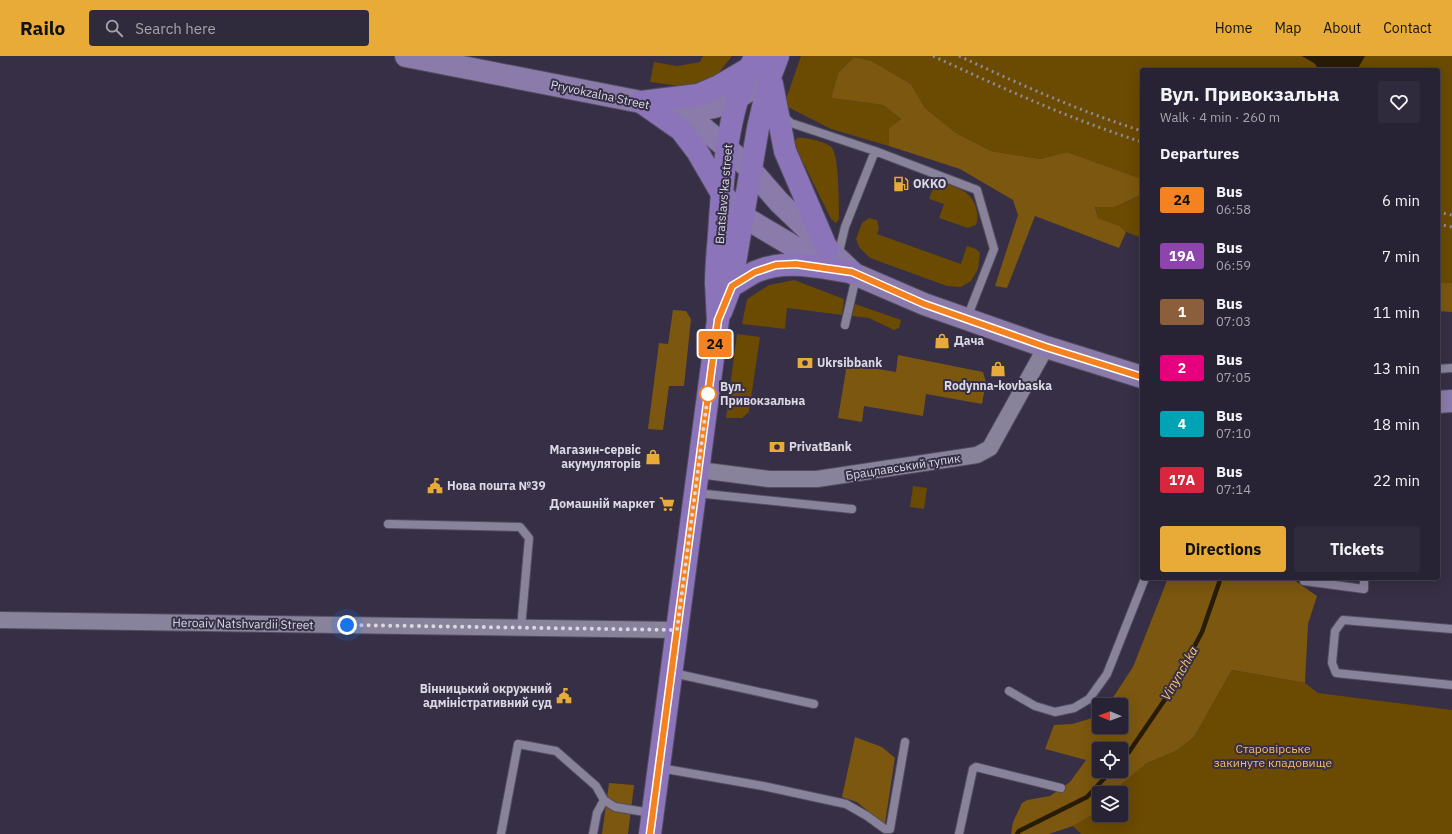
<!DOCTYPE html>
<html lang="en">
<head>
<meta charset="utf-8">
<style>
  body { margin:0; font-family:"IBM Plex Sans",sans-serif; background:#302b3c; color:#f1f3f6; height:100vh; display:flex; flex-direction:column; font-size:15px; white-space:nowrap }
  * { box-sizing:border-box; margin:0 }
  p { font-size:13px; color:#a5a4ac }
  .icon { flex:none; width:22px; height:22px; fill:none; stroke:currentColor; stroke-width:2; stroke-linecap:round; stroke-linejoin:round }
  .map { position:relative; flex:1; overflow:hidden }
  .drawer { position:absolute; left:1140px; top:12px; width:300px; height:512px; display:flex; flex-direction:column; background:#282334; border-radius:4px; box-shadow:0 4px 16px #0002,0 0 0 1px #44404f }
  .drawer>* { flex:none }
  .badge { padding:0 8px; border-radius:3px; font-size:14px; line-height:26px }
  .needle { width:26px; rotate:271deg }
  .controls { position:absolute; left:1092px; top:642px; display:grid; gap:8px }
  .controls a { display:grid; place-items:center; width:36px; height:36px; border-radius:4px; background:#282334; box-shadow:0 4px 16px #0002,0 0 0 1px #44404f; font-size:20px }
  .you { position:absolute; width:20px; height:20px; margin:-10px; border:3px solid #fff; border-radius:50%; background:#1a73e8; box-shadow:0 0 0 6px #1a73e833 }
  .map>.badge { position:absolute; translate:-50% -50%; box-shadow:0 0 0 2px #fff }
  h2 { padding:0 20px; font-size:15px; line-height:36px }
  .round { display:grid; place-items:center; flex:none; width:42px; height:42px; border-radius:4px; background:#302b3c }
  .overview { display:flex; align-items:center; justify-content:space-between; height:68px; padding:0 20px }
  h1 { font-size:19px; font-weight:700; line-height:30px }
  .button { display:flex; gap:8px; margin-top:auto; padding:8px 20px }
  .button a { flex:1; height:46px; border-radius:4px; background:#e8ab37; color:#111; font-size:16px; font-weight:700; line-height:46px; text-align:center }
  .button a+a { background:#302b3c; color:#f1f3f6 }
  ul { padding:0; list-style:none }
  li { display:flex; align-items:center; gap:12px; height:56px; padding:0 20px }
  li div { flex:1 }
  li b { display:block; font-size:15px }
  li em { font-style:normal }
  li .badge { min-width:44px; font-weight:700; text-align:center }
  header { display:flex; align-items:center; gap:24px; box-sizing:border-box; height:56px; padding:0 20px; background:#e8ab37; color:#111 }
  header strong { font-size:19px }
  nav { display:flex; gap:22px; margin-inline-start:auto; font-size:14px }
  .search { width:280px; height:36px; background:#302b3c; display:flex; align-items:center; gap:10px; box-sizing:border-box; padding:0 14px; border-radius:4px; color:#a5a4ac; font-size:15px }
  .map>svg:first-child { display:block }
</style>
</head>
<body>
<header>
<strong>Railo</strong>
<div class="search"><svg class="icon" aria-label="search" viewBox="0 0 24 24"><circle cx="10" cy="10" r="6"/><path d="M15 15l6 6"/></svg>Search here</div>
<nav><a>Home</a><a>Map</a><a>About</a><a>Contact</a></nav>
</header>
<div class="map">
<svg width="1452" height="778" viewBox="0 0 1452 778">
  <rect width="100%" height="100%" fill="#362f45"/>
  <path fill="#6b4a01" d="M 703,0 L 732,0 L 717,19 L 700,29 L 679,30 L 650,26 L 654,6 L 677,10 L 700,6 Z
    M 801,0 L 1302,0 L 1314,7 L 1320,14 L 1142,14 L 1142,123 L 1067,96 L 1040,103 L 991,95 L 956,77 L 925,52 L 911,28 L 872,5 L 854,1 L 838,17 L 831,42 L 883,49 L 901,63 L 889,72 L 889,90 L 831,73 L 784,49 Z
    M 1336,0 L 1452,0 L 1452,227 L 1438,226 L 1438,14 L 1322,14 Z
    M 797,82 C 804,81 828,86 832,92 C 839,100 839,151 839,163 L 836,167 L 831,163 L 797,94 L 795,85 Z
    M 936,124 C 945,128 957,130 965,136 C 975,142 980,158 976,169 L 968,172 L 939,162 L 944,148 L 929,143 Z
    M 1142,138 L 1142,182 L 1126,176 L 1120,170 L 1098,162 L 1095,150 L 1115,151 Z
    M 869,162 L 877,164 L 879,172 L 877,178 L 961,208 L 967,190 L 976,193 L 980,197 L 978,213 L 971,225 L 961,231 L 947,230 L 870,202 L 859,191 L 856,183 L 862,167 Z
    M 794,224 L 844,243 L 842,259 L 787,252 L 785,273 L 742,268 L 747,243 L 769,229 Z
    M 855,248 L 901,264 L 899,272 L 894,274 L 869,262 L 852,260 Z
    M 737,278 L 760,281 L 749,356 L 742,362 L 726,362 Z
    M 913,430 L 927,432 L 924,453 L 910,451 Z
    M 1232,614 L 1305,627 L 1318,637 L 1452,654 L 1452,778 L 1081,778 L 1073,770 L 1092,759 L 1099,750 L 1099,759 L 1121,759 L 1121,737 L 1111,737 L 1147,707 L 1176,695 L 1194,681 Z"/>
  <path fill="#7b570f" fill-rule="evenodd" d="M 854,1 L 872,5 L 911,28 L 925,52 L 956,77 L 991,95 L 1040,103 L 1067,96 L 1142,123 L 1142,138 L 1115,151 L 1095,151 L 1098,162 L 1120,170 L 1126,176 L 1119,192 L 1035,160 L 1007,232 L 995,230 L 1018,159 L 1013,144 L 960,113 L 889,90 L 889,72 L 901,63 L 883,49 L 831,42 L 838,17 Z
    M 1438,226 L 1452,227 L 1452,256 L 1438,255 Z
    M 673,254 L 686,255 L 691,263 L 684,330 L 669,330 L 663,374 L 648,373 L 659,287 L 668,288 Z
    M 898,299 L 983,316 L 986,326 L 982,348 L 926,338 L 923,360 L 864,350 L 862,366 L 838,362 L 847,308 L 896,316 Z
    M 1168,522 L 1291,522 L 1317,540 L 1308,568 L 1305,627 L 1232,614 L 1194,681 L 1176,695 L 1147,707 L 1111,737 L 1099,737 L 1099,750 L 1092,759 L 1073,770 L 1049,778 L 1011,778 L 1013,766 L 1022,747 L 1027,744 L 1050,740 L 1070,726 L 1086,704 L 1045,693 L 1054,669 L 1072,668 L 1099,660 L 1099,671 L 1121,671 L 1121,649 L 1108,649 L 1133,611 ZM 1099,693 L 1121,693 L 1121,715 L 1099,715 Z
    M 855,681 L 882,691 L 895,702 L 885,767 L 882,767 L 857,746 L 842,741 Z
    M 609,727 L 634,729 L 628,778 L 602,778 Z"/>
  <path fill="#281c07" d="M 1302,0 L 1365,0 L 1357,14 L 1320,14 L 1314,7 Z"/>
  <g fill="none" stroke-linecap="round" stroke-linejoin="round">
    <path stroke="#281c07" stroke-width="4.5" d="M 1121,704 L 1129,696 L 1170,636 L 1202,576 L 1219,527 L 1220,522
      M 1017,778 L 1019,775 L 1087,741 L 1111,715"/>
    <defs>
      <path id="lane" d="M 782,59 L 791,67 L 875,95 L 977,134 L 994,193 L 967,262
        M 838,200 L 845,171 L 875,95
        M 845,269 L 856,221
        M 1438,313 L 1452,312
        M 696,437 L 852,453
        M 388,468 L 520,471 L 529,482 L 521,572
        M 1304,522 L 1304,525 L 1364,533 L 1364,522
        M 1452,573 L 1343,564 L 1335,575 L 1332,607 L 1336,617 L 1452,629
        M 673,617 L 814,648
        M 1009,635 L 1035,650 L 1055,656 L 1074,652 L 1089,643 L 1107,618 L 1145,522
        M 660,712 L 763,730 L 846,748 L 867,760 L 885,773 L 890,773 L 905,686
        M 501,778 L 518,688 L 556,695 L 596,730 L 604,744 L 615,751 L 651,757
        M 593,778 L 597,757 L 604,744
        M 959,778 L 973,713 L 976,711 L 1061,732"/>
      <path id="street" d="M 699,414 L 769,423 L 817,423 L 977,399 L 990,392 L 1046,291
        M 0,564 L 677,574"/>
      <path id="secondary" d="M 406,0 L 641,46 L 696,66 L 727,92 L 751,114 L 779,146 L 852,216
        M 672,50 C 680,51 689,52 697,53 C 724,54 748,35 770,21
        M 722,138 L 744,161 L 803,196 L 924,248 L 1046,291 L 1142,321
        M 1438,346 L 1452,345"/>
      <path id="primary" d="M 772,28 L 785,95 L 827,193
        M 641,46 L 681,74 L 697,95 L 722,138
        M 641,46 L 698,39 L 719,30 L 748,13
        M 731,230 C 739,226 747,220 755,216 C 786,202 821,212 852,216
        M 721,256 L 731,230 L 758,72 L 770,21 L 778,0
        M 650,778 L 718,264 C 717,252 717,240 716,228 C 716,206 719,185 720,163 C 724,110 728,47 756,0"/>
    </defs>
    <use href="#lane" stroke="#524d5f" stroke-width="10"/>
    <use href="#street" stroke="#524d5f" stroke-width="18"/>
    <use href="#secondary" stroke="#524d5f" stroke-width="24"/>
    <use href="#primary" stroke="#524d5f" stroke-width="24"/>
    <use href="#lane" stroke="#89829b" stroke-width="8"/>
    <use href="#street" stroke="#89829b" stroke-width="16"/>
    <use href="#secondary" stroke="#8a7bab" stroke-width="22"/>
    <use href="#primary" stroke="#8b74ba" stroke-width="22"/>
    <path stroke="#8f8a9c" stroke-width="3" stroke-dasharray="2 4" stroke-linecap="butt" d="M 933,0 C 1002,32 1070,63 1142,86
      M 959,0 C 1019,28 1079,55 1142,75
      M 1438,156 L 1452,159
      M 1438,168 L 1452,171"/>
  </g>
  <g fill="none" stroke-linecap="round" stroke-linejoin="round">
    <defs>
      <path id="line" d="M 650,778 L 718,264 L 732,230 L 755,216 L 776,209 L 796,208 L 852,216 L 924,248 L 1046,291 L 1142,321"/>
    </defs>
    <use href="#line" stroke="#fff" stroke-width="9"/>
    <use href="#line" stroke="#f58220" stroke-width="6"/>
    <path stroke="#dbd8e6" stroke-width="4" stroke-dasharray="0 7.2" d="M 347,569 L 677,574 L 708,338"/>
  </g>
  <defs>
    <symbol id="fuel-bare" viewBox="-9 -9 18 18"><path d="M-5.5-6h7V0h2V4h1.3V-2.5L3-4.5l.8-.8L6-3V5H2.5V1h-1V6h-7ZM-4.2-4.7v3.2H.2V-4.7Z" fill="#e8ab37" stroke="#362f45" stroke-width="2.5" paint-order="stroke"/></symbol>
    <symbol id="shop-bare" viewBox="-9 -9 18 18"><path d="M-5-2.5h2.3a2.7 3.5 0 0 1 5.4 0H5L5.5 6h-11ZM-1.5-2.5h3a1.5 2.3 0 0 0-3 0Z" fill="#e8ab37" stroke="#362f45" stroke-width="2.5" paint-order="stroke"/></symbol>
    <symbol id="bank-bare" viewBox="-9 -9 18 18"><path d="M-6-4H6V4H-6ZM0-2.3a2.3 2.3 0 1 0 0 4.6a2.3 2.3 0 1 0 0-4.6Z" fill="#e8ab37" stroke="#362f45" stroke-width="2.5" paint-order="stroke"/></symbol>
    <symbol id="civic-bare" viewBox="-9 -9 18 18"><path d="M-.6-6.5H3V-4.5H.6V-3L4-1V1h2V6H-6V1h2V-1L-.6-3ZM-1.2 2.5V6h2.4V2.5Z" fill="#e8ab37" stroke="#362f45" stroke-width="2.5" paint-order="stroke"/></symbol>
    <symbol id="supermarket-bare" viewBox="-9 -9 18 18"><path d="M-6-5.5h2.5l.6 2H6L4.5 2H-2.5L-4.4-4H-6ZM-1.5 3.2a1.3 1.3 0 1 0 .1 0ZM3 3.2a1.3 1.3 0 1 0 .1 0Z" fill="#e8ab37" stroke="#362f45" stroke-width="2.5" paint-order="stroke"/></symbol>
  </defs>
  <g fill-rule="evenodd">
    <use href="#fuel-bare" x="890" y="117" width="22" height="22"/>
    <use href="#shop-bare" x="931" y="274" width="22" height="22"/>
    <use href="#bank-bare" x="794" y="296" width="22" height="22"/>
    <use href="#shop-bare" x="987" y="302" width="22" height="22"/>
    <use href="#bank-bare" x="766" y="380" width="22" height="22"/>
    <use href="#shop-bare" x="642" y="390" width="22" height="22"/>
    <use href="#civic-bare" x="424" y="419" width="22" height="22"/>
    <use href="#supermarket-bare" x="656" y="437" width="22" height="22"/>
    <use href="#civic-bare" x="553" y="629" width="22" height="22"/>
  </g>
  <circle fill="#fff" stroke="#f58220" stroke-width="2" cx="708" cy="338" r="8"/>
  <g text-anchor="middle" stroke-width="4" stroke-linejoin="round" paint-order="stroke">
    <g font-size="12" fill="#dbd8e6" stroke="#362f45">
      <text transform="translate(600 39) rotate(12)" y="4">Pryvokzalna Street</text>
      <text transform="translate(724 138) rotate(-85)" y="4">Bratslavs'ka street</text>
      <text transform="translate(903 411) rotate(-9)" y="4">Брацлавський тупик</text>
      <text transform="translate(243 568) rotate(1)" y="4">Heroaiv Natshvardii Street</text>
    </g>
    <g font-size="12" font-weight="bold" fill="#dbd8e6" stroke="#362f45" text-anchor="start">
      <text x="913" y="132">OKKO</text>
      <text x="954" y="289">Дача</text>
      <text x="817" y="311">Ukrsibbank</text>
      <text x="998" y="334" text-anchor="middle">Rodynna-kovbaska</text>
      <text x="789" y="395">PrivatBank</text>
      <text x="641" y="398" text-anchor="end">Магазин-сервіс<tspan x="641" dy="14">акумуляторів</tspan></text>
      <text x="447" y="434">Нова пошта №39</text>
      <text x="655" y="452" text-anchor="end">Домашній маркет</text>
      <text x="552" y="637" text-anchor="end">Вінницький окружний<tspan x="552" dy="14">адміністративний суд</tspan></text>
    </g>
    <g font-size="12" font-weight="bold" fill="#dbd8e6" stroke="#362f45" text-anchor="start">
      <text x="720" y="335">Вул.<tspan x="720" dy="14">Привокзальна</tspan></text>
    </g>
    <g font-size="12" fill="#f2bd62" stroke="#362f45">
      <text x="1273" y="697">Старовірське<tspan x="1273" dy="14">закинуте кладовище</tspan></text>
    </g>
    <g font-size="13" font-style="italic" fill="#fcc66b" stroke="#362f45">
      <text transform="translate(1179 617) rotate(-60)" y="5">Vinynchka</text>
    </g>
  </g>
</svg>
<div class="controls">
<a><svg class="needle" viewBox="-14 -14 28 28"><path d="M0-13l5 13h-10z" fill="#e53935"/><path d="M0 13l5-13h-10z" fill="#a5a4ac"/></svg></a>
<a><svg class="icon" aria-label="locate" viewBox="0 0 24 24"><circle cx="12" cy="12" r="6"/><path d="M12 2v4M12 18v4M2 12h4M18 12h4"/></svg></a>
<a><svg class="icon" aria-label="layers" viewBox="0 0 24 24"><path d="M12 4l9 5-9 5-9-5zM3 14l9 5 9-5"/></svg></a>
</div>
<div class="you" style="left:347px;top:569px"></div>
<b class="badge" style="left:715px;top:288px;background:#f58220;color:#111">24</b>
<section class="drawer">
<div class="overview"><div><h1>Вул. Привокзальна</h1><p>Walk · 4 min · 260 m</p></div><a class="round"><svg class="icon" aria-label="heart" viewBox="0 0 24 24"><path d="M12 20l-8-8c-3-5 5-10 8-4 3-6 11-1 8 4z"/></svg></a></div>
<h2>Departures</h2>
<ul>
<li><span class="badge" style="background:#f58220;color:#111">24</span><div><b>Bus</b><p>06:58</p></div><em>6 min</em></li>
<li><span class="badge" style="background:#8e44ad;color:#fff">19А</span><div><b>Bus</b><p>06:59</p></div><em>7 min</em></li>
<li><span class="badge" style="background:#8b5e3c;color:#fff">1</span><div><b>Bus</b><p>07:03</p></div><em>11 min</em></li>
<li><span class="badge" style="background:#e6007e;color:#fff">2</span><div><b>Bus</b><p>07:05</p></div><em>13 min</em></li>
<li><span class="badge" style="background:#00a3b4;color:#fff">4</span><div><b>Bus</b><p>07:10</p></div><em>18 min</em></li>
<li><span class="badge" style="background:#d7263d;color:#fff">17А</span><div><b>Bus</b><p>07:14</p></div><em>22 min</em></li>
</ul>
<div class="button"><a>Directions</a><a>Tickets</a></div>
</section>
</div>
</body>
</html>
